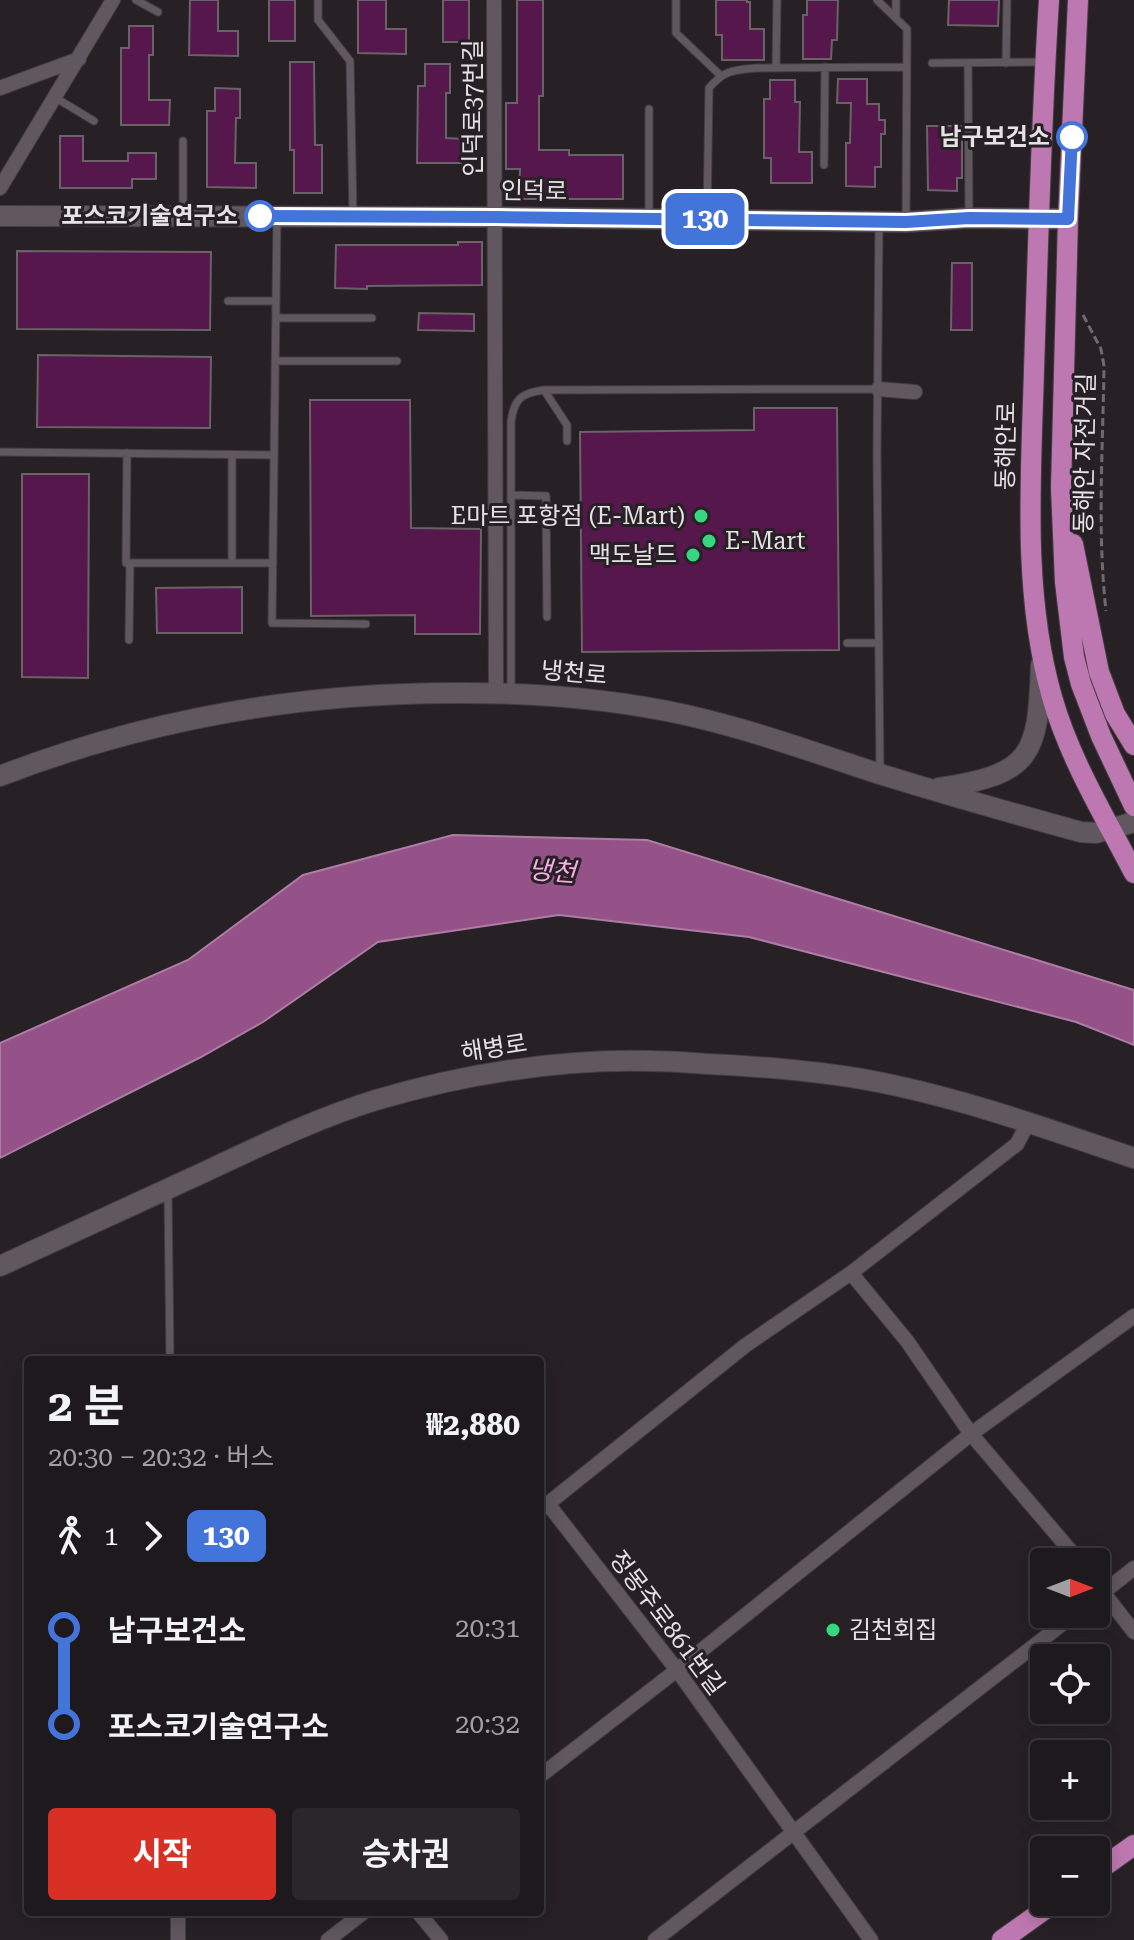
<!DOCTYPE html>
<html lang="ko">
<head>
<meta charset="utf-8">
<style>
  body { margin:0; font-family:"Roboto Serif","Noto Sans KR",serif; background:#2a2629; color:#f1f3f6; height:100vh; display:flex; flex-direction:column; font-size:30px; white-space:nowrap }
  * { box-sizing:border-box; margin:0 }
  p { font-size:26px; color:#a0a0a3 }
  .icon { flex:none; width:44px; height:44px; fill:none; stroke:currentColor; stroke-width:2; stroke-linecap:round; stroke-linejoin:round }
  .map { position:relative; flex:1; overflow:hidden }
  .side { position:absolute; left:24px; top:1356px; width:520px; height:560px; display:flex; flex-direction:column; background:#1d191c; border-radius:8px; box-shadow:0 4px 20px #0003,0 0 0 2px #3b383b }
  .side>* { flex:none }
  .badge { padding:0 16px; border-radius:12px; font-size:28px; line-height:52px }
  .needle { width:52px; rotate:90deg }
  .buttons { position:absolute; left:1030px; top:1548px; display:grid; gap:16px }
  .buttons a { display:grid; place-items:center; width:80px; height:80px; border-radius:8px; background:#1d191c; box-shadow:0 4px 20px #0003,0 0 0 2px #3b383b; font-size:40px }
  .map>.badge { position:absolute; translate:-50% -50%; box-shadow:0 0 0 4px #fff }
  .legs { display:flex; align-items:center; gap:12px; height:88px; padding:0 24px; font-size:26px }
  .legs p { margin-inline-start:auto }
  .head { display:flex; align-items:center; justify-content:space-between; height:136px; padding:0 24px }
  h1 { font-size:44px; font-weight:700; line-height:60px }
  .button { display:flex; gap:16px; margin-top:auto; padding:16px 24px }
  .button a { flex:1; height:92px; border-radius:8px; background:#d93025; color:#fff; font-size:32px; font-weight:700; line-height:92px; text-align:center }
  .button a+a { background:#2a2629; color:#f1f3f6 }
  ul { padding:0 24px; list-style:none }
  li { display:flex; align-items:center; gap:28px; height:96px; font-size:30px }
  li i { display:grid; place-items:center; width:12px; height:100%; margin:0 10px; background:currentColor }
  li i::after { content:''; width:20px; height:20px; margin:-10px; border:6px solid; border-radius:50%; background:#1d191c }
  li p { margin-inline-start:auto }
  li:first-child i { background:linear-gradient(#0000 50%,currentColor 0) }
  li:last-child i { background:linear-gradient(currentColor 50%,#0000 0) }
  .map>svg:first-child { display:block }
</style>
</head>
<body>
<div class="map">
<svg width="1134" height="1940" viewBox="0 0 1134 1940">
  <rect width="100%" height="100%" fill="#272126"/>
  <path fill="#945288" stroke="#ad7da4" stroke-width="2" d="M 453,835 L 647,840 L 1134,990 L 1134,1045 L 1076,1022 L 749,937 L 559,915 L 378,942 L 263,1022 L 201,1057 L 0,1158 L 0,1043 L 188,960 L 303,875 Z"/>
  <path fill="#55174c" stroke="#696267" stroke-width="2" d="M 190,0 L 218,0 L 218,31 L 238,31 L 238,56 L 189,55 Z
    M 269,0 L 295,0 L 295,41 L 269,41 Z
    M 358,0 L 386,0 L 386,29 L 406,29 L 406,54 L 358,53 Z
    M 443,0 L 469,0 L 469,42 L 443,42 Z
    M 517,0 L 543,0 L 543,96 L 539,96 L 539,150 L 569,150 L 569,155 L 623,155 L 623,199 L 519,199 L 520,169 L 506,169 L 506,103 L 517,103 Z
    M 716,0 L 747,0 L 747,2 L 750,2 L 750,29 L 764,29 L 764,60 L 722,60 L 722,35 L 716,35 Z
    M 807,0 L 838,0 L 837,40 L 832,40 L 831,59 L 803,59 L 803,15 L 807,15 Z
    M 949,0 L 999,0 L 998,26 L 948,25 Z
    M 129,26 L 153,26 L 153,55 L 149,55 L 149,100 L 170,100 L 169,125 L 121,125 L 121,48 L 129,48 Z
    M 290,62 L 314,62 L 315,145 L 322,145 L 322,193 L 294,193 L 294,150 L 290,150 Z
    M 425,64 L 450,64 L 450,93 L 446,93 L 446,138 L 466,139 L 466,163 L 417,163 L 418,86 L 425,86 Z
    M 838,79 L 867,79 L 867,104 L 879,104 L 879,120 L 885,120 L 885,134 L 881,134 L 881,167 L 875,167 L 875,187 L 846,186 L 846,143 L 850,143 L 851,103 L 837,103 Z
    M 770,80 L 795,80 L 795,102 L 800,102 L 799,152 L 812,152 L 812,183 L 771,183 L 771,158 L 764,158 L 764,99 L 770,99 Z
    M 215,88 L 240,89 L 240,118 L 236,118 L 235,163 L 256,163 L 256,188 L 207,187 L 207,111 L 215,111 Z
    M 927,126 L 962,126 L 962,178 L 957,178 L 957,191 L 928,190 Z
    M 60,136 L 83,136 L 83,161 L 128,161 L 128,153 L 156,153 L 156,179 L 132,179 L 132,188 L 60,188 Z
    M 458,242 L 482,242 L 482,285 L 367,286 L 367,289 L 335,288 L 336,245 L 458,245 Z
    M 17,251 L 211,252 L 210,330 L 17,329 Z
    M 952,263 L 972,263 L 972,330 L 951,330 Z
    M 419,313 L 474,314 L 474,331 L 418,330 Z
    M 38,355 L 211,357 L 210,428 L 37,427 Z
    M 310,400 L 410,400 L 411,528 L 481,529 L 480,634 L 415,634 L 415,615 L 311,616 Z
    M 754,408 L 837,408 L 839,650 L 582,652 L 580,432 L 754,430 Z
    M 22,474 L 89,474 L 88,678 L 22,677 Z
    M 242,587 L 242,633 L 157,633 L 156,588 Z"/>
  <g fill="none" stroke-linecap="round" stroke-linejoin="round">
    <defs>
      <path id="lane" d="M 136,0 L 158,12
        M 318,0 L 318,20 L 350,61 L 353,215
        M 676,0 L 676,33 L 720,75
        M 877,0 L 907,29 L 906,220
        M 896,18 L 896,0
        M 932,63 L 1043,62
        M 968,63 L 969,216
        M 1006,63 L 1007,0
        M 776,68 L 777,0
        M 56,98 L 94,121
        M 649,109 L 649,215
        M 824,165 L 825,67
        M 183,214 L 183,141
        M 707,217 L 709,88 C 724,70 734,70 757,68 L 906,67
        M 277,219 L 272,623 L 366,624
        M 879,224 L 877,454 L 880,771
        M 228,301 L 276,301
        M 276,318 L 372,318
        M 275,361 L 397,361
        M 544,390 L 567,425 L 567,441
        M 0,452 L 274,455
        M 127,453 L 126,563 L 273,563
        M 232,455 L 232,563
        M 512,495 L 546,496 L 547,617
        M 129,640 L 130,563
        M 847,643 L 878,643
        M 511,693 L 511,422 C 514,399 521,393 544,390 L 878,389
        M 168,1194 L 170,1360"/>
      <path id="street" d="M 494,0 L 496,693
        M 0,88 L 79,59
        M 0,188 L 113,0
        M 878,389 L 915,392
        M 851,1273 L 907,1341 L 971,1434 L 1080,1562
        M 548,1504 L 677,1670 L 871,1940
        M 540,1510 L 746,1345 L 851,1273 L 1017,1144 L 1028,1123
        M 1096,1583 L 1134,1632
        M 1096,1598 L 1134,1568
        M 540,1776 L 677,1670 L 971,1434 L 1134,1316
        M 178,1912 L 178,1940
        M 418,1912 L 441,1940
        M 328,1940 L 364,1912
        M 655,1940 L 1075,1614"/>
      <path id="secondary" d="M 0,216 L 495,217 L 906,222 L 969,218 L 1068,219
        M 0,776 C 150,718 303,692 463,693 C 537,693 613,699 686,715 C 753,730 818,754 883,775 C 948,795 1015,814 1081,832 L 1096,833 L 1134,822
        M 939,788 C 1033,774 1038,755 1041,665
        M 0,1266 C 66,1236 132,1206 198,1175 C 256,1148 314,1119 376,1100 C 465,1074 558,1059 650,1061 C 677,1061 703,1064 729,1065 C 777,1068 825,1072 873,1081 C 962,1098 1048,1129 1134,1158"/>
      <path id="primary" d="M 1049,0 C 1041,123 1038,247 1034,370 C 1031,478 1022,592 1052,697 C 1069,758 1105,817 1134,873
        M 1078,0 L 1068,219 L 1061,488 L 1065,582 L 1074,657 L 1081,684 L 1101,736 L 1134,806
        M 1073,544 L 1099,672 L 1115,714 L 1134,745
        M 1096,1872 L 1134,1845
        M 1002,1940 L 1055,1902"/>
    </defs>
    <use href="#lane" stroke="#433e42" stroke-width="9"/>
    <use href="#street" stroke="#433e42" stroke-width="16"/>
    <use href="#secondary" stroke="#433e42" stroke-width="22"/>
    <use href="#primary" stroke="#433e42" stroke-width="22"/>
    <path stroke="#706a6f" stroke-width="3" stroke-dasharray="8 4" stroke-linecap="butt" d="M 1083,315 L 1101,349 L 1104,366 C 1103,447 1097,530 1106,611"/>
    <use href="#lane" stroke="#60585e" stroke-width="7"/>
    <use href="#street" stroke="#60585e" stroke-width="14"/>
    <use href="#secondary" stroke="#60585e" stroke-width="20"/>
    <use href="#primary" stroke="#be78b1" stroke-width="20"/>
  </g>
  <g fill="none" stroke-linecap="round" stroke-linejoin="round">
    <defs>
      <path id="line-1" d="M 260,216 L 495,217 L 906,222 L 969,218 L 1068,219 L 1072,137"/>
    </defs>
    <use href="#line-1" stroke="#fff" stroke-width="18"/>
    <use href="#line-1" stroke="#4374d9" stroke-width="12"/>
  </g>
  <g fill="#fff" stroke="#4374d9" stroke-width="4">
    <circle cx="1072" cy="137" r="14"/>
    <circle cx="260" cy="216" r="14"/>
  </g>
  <g fill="#35d881" stroke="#272126" stroke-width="3">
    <circle cx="701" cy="516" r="8"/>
    <circle cx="709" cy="541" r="8"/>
    <circle cx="693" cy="555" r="8"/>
    <circle cx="833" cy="1630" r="8"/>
  </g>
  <g text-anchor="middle" stroke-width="6" stroke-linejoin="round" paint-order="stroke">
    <g font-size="24" fill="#e6e1e5" stroke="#272126">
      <text transform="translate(473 108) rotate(-90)" y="8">인덕로37번길</text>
      <text transform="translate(534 191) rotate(1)" y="8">인덕로</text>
      <text transform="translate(1006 446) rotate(-89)" y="8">동해안로</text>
      <text transform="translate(1085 453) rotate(-89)" y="8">동해안 자전거길</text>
      <text transform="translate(574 673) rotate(5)" y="8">냉천로</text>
      <text transform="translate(494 1048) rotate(-9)" y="8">해병로</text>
      <text transform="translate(667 1623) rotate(53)" y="8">정몽주로861번길</text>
    </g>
    <g font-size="24" font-weight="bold" fill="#e6e1e5" stroke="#272126" text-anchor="end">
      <text x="1050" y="145">남구보건소</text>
      <text x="238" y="224">포스코기술연구소</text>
    </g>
    <g font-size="24" fill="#e6e1e5" stroke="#272126" text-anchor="end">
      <text x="685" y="524">E마트 포항점 (E-Mart)</text>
      <text x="725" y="549" text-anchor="start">E-Mart</text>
      <text x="677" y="563">맥도날드</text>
      <text x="849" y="1638" text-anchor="start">김천회집</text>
    </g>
    <g font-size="26" font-style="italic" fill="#f8ade8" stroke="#272126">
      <text transform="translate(552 871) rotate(4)" y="9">냉천</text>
    </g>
  </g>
</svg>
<div class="buttons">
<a><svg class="needle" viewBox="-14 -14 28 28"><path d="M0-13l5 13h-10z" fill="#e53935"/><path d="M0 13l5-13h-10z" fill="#a0a0a3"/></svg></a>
<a><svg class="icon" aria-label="locate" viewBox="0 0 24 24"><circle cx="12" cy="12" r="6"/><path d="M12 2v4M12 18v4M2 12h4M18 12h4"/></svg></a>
<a>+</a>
<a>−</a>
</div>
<b class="badge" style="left:705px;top:219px;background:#4374d9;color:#fff">130</b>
<section class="side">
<div class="head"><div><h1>2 분</h1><p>20:30 – 20:32 · 버스</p></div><b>₩2,880</b></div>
<div class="legs"><svg class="icon" aria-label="walk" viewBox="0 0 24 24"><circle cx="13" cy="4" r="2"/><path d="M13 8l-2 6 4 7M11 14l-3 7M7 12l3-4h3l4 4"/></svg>1<svg class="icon" aria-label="forward" viewBox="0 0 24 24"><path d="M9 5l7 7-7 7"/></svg><b class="badge" style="background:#4374d9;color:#fff">130</b></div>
<ul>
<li><i style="color:#4374d9"></i><b>남구보건소</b><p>20:31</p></li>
<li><i style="color:#4374d9"></i><b>포스코기술연구소</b><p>20:32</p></li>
</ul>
<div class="button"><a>시작</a><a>승차권</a></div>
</section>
</div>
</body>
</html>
